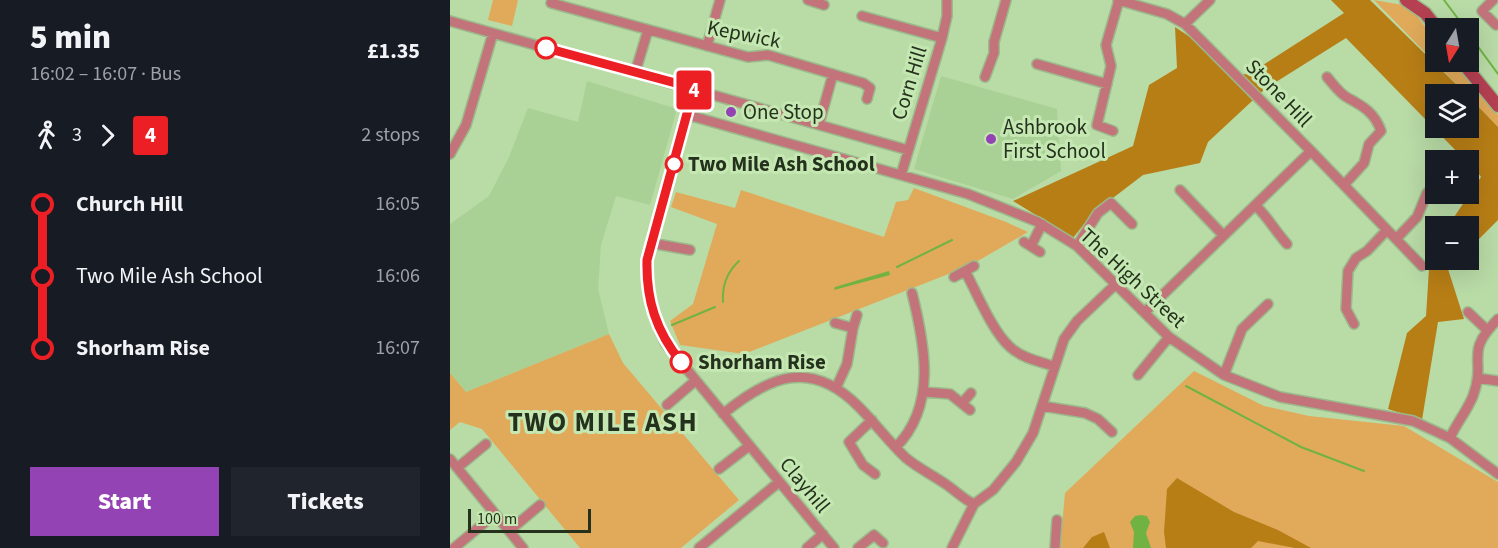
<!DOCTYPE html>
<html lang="en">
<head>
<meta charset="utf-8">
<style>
  body { margin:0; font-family:"Source Sans 3",sans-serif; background:#20242c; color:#f1f3f6; height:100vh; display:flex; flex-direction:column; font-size:22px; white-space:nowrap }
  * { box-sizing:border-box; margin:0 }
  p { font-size:20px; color:#9ea1a6 }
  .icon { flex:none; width:33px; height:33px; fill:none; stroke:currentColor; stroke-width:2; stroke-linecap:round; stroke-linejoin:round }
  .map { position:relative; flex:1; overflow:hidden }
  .panel { display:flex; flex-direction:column; background:#171b24; width:450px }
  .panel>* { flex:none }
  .badge { padding:0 12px; border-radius:4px; font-size:21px; line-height:39px }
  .needle { width:39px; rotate:191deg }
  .controls { position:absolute; left:975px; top:18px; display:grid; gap:12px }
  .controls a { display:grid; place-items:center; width:54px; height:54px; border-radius:0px; background:#171b24; box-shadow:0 6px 24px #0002; font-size:30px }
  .scale { position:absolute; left:18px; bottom:15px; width:123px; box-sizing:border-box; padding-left:6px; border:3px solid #24311d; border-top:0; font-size:16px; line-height:21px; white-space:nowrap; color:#24311d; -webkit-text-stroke:4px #c5e8b3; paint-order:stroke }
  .map>.badge { position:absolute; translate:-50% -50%; box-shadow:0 0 0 3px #fff }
  .legs { display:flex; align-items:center; gap:9px; height:66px; padding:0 30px; font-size:20px }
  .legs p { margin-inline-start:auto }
  .summary { display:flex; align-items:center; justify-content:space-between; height:102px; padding:0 30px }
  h1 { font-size:33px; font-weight:800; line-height:45px }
  .cta { display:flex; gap:12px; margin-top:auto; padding:12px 30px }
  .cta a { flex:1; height:69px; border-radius:0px; background:#9343b3; color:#fff; font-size:24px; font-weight:800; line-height:69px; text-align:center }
  .cta a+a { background:#20242c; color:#f1f3f6 }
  ul { padding:0 30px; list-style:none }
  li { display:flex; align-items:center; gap:21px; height:72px; font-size:22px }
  li i { display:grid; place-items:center; width:9px; height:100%; margin:0 8px; background:currentColor }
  li i::after { content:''; width:15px; height:15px; margin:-8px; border:4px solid; border-radius:50%; background:#171b24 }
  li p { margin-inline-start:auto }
  li:first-child i { background:linear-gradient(#0000 50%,currentColor 0) }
  li:last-child i { background:linear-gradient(currentColor 50%,#0000 0) }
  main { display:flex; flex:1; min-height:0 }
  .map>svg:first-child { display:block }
</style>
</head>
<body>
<main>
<section class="panel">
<div class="summary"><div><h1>5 min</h1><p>16:02 – 16:07 · Bus</p></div><b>£1.35</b></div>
<div class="legs"><svg class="icon" aria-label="walk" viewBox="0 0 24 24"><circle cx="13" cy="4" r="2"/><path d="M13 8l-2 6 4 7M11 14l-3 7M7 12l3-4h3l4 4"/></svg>3<svg class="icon" aria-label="forward" viewBox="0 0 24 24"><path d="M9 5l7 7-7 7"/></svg><b class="badge" style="background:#ec1f25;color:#fff">4</b><p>2 stops</p></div>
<ul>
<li><i style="color:#ec1f25"></i><b>Church Hill</b><p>16:05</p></li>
<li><i style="color:#ec1f25"></i><span>Two Mile Ash School</span><p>16:06</p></li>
<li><i style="color:#ec1f25"></i><b>Shorham Rise</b><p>16:07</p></li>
</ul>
<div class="cta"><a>Start</a><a>Tickets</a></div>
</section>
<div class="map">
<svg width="1048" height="548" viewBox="0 0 1048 548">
  <rect width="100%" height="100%" fill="#b9dba6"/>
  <path fill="#aad195" d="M 491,76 L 607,109 L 611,171 L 563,199 L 464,169 Z
    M 137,81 L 227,109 L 200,205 L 166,196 L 151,245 L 148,289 L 159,334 L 16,392 L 0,373 L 0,224 L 39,196 L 59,157 L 78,108 L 128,122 Z"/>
  <path fill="#e1aa5a" d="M 43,0 L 68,0 L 62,26 L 38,20 Z
    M 924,0 L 953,5 L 967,16 L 985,40 L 986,62 L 1002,62 L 1048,115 L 1048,127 Z
    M 464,188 L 556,222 L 578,232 L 519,266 L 294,354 L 230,345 L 220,321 L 243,304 L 267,224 L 221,207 L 226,192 L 285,208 L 291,190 L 434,237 L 446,202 L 458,200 Z
    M 159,334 L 173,363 L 289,500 L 231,548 L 130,548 L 32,429 L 10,422 L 0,430 L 0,373 L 16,392 Z
    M 744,371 L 814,406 L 859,416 L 954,426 L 1048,482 L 1048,548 L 610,548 L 615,493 Z"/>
  <path fill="#b87e16" d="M 881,0 L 920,0 L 1016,94 L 986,94 L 986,128 L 1018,128 L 1019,97 L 1048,127 L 1048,220 L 1019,249 L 1018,226 L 998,226 L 1031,177 L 1018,160 L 1015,160 L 896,38 L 815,89 L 758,142 L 750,163 L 693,175 L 642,214 L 623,238 L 563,201 L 683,146 L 699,85 L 727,68 L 725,27 L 749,43 L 778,75 L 799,74 L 894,13 Z
    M 986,260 L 1008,260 L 998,269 L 1014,319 L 988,322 L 972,420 L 938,409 L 957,333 L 976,316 L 979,269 Z
    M 727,478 L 784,512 L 828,530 L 861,548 L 845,548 L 808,541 L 801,548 L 716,548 L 714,532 L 717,489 Z
    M 654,532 L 660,548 L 633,548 L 642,537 Z"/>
  <path fill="#70b343" d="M 439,271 L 440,275 L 384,290 L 385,287 Z
    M 691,515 L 697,516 L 700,522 L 696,533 L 701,548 L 683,548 L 684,532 L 680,522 L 685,516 Z"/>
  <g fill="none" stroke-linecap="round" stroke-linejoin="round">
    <path stroke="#70b343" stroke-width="2" d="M 994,0 L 1015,28
      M 1018,33 L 1048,74
      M 447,267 L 502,240
      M 273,302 C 272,286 277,272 289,261
      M 222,325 L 265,307
      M 736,386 L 851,447 L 914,471"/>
    <defs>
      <path id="street" d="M 358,0 L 374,5
        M 668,0 L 717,14 L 735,24 L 861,151 L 695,312
        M 1043,0 L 1032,11 L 1046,25
        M 101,3 L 298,57 L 318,55 L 413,83 L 420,88 L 417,99
        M 412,16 L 492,38
        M 0,21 L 458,150
        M 735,24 L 760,0
        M 257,46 L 270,0
        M 587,64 L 657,84
        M 185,73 L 198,30
        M 535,77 L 544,53 L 544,42 L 556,0
        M 877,77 C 883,84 890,94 898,98 C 913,106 925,113 931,131 L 919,144 L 914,163 L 894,185
        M 244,88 L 197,260 C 197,291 202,317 216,344 L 384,548
        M 238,115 L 518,194 L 588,222 L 627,246 L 719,337 L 774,375 L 830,397 L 963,421 L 1000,438 L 1048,474
        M 369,124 L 383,74
        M 663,131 L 647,125 L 661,66 L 656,45 L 669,0
        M 861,151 L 972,266
        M 0,154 L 16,125 L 43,33
        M 451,175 L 492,38 L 497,16 L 497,0
        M 730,190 L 773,235
        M 805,205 C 818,217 825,231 837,244
        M 946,239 L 967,217 L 977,193 L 986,185
        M 574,242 L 590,252
        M 201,243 L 240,250
        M 581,246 L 592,224
        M 627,246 L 648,213 L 661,203 L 682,224
        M 515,271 C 527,293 542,331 560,347 C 572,358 588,361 603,366
        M 504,277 L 524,266
        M 1018,312 L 1037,330
        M 385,323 L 403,328 L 397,364 L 386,388
        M 904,324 L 896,309 L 898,271 L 906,258 L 917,251 L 937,230
        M 403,328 L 407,315
        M 688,375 L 719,337
        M 774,375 L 792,329 L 818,304
        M 1028,378 L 1048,381
        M 475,392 L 500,394 L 520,410
        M 513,402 L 521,393
        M 217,405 L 245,381
        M 592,406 L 635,413 L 648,419 L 662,432
        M 273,414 C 319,376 361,358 409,407 C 425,423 439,442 456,458 C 468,468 481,474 494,483 C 505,490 513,499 524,504
        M 422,420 L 399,442 L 413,465 L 425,474
        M 1000,438 C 1006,424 1017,411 1023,396 C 1037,358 1013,354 1048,319
        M 446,447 C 487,406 475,345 462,293
        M 0,459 L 73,548
        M 7,468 L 36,444
        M 269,469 L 299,446
        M 59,531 L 90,505
        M 4,548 L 45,514
        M 249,548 L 329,482
        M 357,548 L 373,534
        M 408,548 L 424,535 L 433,543
        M 502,548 L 524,504 L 543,490 L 566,462 L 583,433 L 614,339 L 627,321 L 667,283
        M 605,548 L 607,520"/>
      <path id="secondary" d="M 956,0 L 975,13 L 987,28
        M 1012,62 L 1048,106"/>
    </defs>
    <use href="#street" stroke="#9bb98b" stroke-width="12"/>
    <use href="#secondary" stroke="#9bb98b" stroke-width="15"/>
    <use href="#street" stroke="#c2747a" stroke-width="9"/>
    <use href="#secondary" stroke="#b44051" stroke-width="12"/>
  </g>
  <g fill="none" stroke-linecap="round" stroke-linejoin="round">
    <defs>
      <path id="line-1" d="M 96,48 L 244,88 L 197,260 C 196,300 206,331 231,362"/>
    </defs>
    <use href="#line-1" stroke="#fff" stroke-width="14"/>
    <use href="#line-1" stroke="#ec1f25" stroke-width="9"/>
  </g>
  <g fill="#fff" stroke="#ec1f25" stroke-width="3">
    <circle cx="96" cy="48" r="10"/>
    <circle cx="224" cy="164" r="8"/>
    <circle cx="231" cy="362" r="10"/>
  </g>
  <g fill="#9343b3" stroke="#c5e8b3" stroke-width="2">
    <circle cx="281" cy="112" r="6"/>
    <circle cx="541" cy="139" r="6"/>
  </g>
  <g text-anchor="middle" stroke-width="6" stroke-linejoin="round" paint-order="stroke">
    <g font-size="21" fill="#24311d" stroke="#c5e8b3">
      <text transform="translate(294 34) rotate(11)" y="7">Kepwick</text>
      <text transform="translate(459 83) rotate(-73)" y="7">Corn Hill</text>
      <text transform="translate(829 93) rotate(46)" y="7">Stone Hill</text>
      <text transform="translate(683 278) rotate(43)" y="7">The High Street</text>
      <text transform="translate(355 485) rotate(50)" y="7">Clayhill</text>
    </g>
    <g font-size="21" fill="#24311d" stroke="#c5e8b3" text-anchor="start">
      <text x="293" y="119">One Stop</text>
      <text x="553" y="134">Ashbrook<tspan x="553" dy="24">First School</tspan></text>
    </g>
    <g font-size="21" font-weight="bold" fill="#24311d" stroke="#c5e8b3" text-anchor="start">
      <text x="238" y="171">Two Mile Ash School</text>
      <text x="248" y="369">Shorham Rise</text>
    </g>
    <g font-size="27" font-weight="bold" letter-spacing="1.5" fill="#24311d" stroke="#c5e8b3">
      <text x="153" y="431">TWO MILE ASH</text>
    </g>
  </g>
</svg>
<div class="controls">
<a><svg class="needle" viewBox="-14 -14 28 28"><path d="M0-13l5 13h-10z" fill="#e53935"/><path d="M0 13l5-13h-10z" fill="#9ea1a6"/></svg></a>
<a><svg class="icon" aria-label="layers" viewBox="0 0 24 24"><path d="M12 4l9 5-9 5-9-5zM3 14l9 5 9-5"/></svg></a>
<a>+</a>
<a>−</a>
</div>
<div class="scale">100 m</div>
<b class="badge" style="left:244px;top:90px;background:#ec1f25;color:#fff">4</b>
</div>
</main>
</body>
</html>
